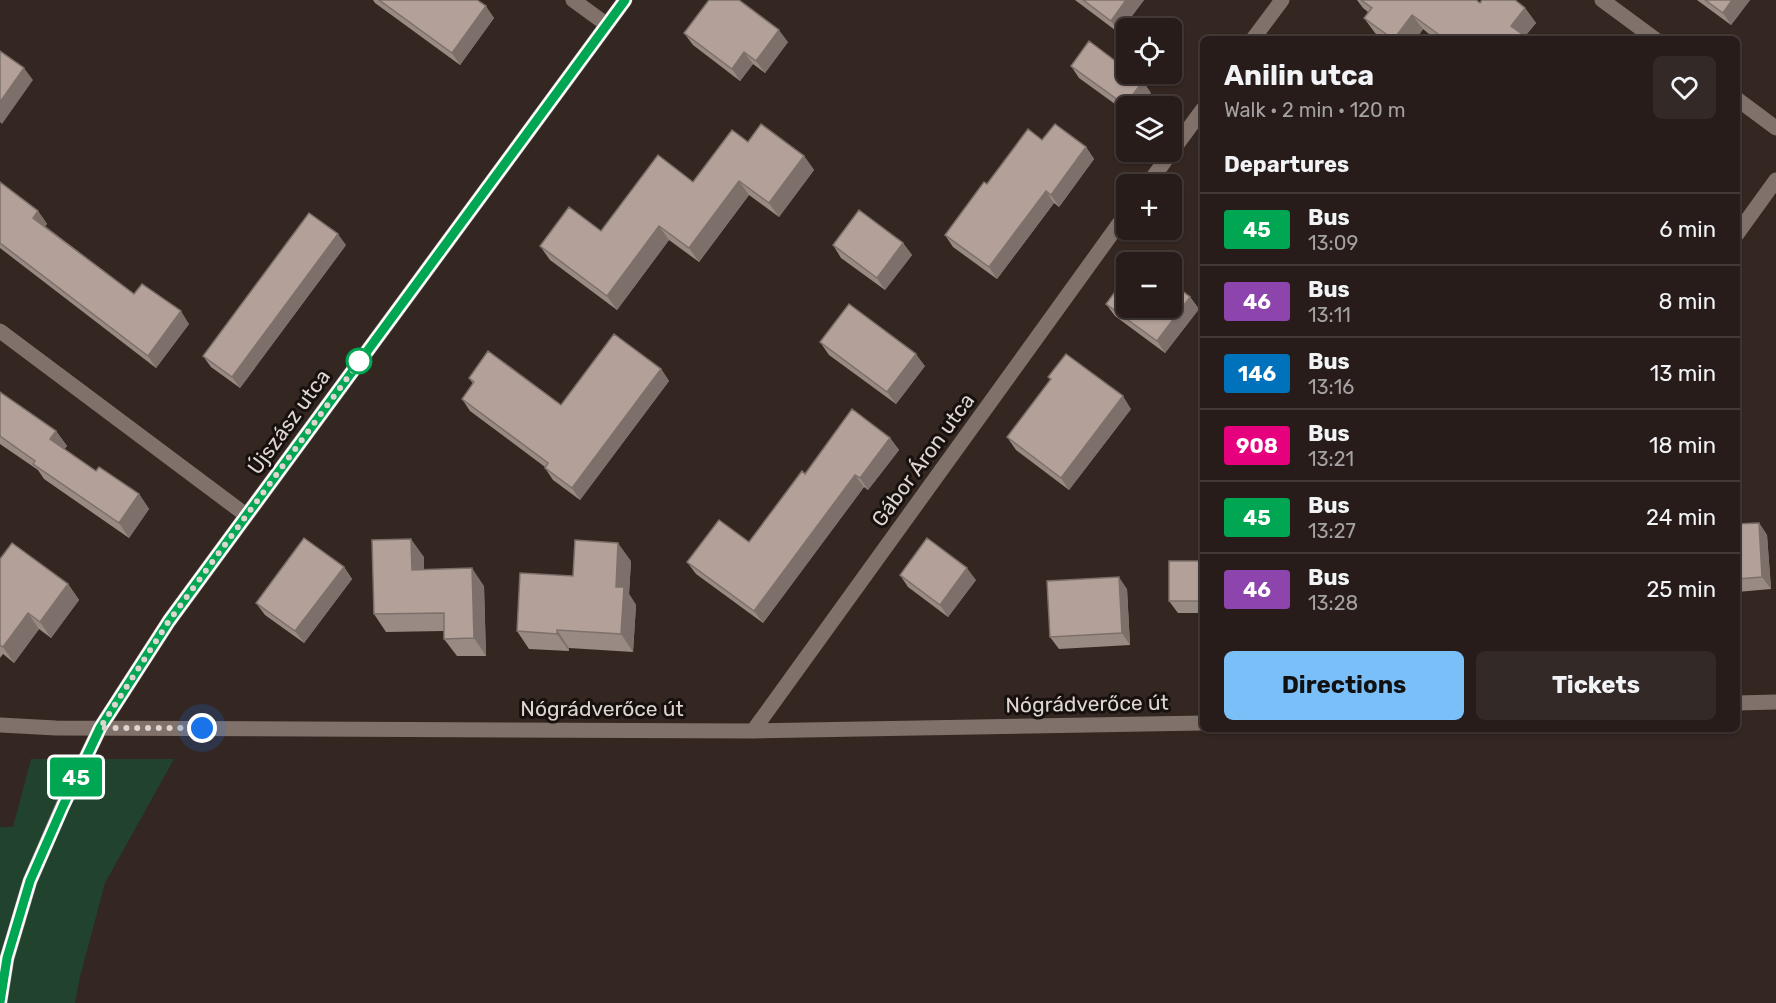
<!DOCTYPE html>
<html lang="en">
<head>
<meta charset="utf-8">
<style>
  body { margin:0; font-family:Rubik,sans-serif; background:#332926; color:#f1f3f6; height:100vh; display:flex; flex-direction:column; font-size:22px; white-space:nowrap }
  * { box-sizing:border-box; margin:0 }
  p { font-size:20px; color:#a4a1a2 }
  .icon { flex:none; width:33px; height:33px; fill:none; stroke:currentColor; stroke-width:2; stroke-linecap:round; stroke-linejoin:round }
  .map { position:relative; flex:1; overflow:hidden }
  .side { position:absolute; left:1200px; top:36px; width:540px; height:696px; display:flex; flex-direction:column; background:#271c19; border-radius:9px; box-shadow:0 2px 4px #0004,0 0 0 2px #433a38 }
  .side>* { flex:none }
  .badge { padding:0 12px; border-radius:4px; font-size:21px; line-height:39px }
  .buttons { position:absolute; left:1116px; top:18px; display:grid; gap:12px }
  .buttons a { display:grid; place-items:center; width:66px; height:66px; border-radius:9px; background:#271c19; box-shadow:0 2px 4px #0004,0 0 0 2px #433a38; font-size:30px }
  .you { position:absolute; width:30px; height:30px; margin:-15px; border:4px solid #fff; border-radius:50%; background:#1a73e8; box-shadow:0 0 0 9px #1a73e833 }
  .map>.badge { position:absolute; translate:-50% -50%; box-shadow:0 0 0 3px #fff }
  h2 { padding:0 24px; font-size:22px; line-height:54px }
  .round { display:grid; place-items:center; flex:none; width:63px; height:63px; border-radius:9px; background:#332926 }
  .head { display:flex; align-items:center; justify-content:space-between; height:102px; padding:0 24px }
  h1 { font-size:28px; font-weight:700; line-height:45px }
  .action { display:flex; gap:12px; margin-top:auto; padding:12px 24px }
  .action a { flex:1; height:69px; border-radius:9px; background:#7abff8; color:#111; font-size:24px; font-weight:700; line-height:69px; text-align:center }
  .action a+a { background:#332926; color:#f1f3f6 }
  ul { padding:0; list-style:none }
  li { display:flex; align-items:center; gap:18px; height:72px; padding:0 24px; border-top:2px solid #433a38 }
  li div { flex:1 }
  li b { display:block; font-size:22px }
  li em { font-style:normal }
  li .badge { min-width:66px; font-weight:700; text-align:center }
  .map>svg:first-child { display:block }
</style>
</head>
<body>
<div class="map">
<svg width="1776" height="1003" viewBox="0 0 1776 1003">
  <rect width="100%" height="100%" fill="#342621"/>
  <path fill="#21422d" d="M 31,759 L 174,759 L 105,883 L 79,981 L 75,1003 L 0,1003 L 0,827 L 13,827 Z"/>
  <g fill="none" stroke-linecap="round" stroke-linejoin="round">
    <path stroke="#81716b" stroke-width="15" d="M 573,0 L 606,24
      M 1602,0 L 1655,39
      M 1253,39 L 1282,0
      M 1737,99 L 1776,128
      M 1148,184 L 1203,109
      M 1737,234 L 1776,180
      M 0,331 L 246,515
      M 1737,703 L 1776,702
      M 0,725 L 56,728 L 753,731 L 1203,723
      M 753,731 L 1126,214"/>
    <path stroke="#81716b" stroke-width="15" d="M 0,1002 L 7,958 L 30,881 L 63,805 L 100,728 L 169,621 L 625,0"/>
  </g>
  <path fill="#998a84" d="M 373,0 L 477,0 L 494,18 L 460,65 L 375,3 Z
    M 1075,0 L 1144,0 L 1119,33 Z
    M 1357,0 L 1476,0 L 1480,3 L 1525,8 L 1536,23 L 1525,36 L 1529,39 L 1435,39 L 1423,29 L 1416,39 L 1383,39 L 1375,33 L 1364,18 L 1368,12 L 1363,8 Z
    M 1697,0 L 1750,0 L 1731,25 Z
    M 684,33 L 788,42 L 765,73 L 753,64 L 740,81 L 693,45 Z
    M 1071,66 L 1151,93 L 1126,106 L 1126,112 L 1079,78 Z
    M 1042,140 L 1086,147 L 1094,159 L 1059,207 L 1054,203 L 997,279 L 953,247 L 945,235 L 987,184 Z
    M 748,142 L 804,156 L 814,170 L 779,217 L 749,195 L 699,262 L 669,240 L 617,310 L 550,260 L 540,246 L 601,231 L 693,182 Z
    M 0,182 L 38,211 L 47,224 L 45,226 L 134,294 L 189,324 L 156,368 L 0,248 Z
    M 903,243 L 912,255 L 885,290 L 841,258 L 833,245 Z
    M 346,245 L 240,388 L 211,367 L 203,356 Z
    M 1190,297 L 1199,309 L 1165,353 L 1115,316 L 1106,304 Z
    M 820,342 L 925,366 L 896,404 L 829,355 Z
    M 661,369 L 669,381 L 580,500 L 553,480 L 545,468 L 545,467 L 470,411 L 462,399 L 473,384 L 469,378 L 561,405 Z
    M 1048,377 L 1131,409 L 1069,490 L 1016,450 L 1007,437 L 1050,380 Z
    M 0,392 L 56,431 L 67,446 L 64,449 L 96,471 L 139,494 L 149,509 L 129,538 L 44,479 L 38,470 L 0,444 Z
    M 890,438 L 899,450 L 868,490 L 864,487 L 763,623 L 696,574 L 687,562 L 749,542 L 805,474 Z
    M 1759,523 L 1767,535 L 1771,589 L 1737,592 L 1737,524 Z
    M 424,557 L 424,569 L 484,586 L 486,656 L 457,656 L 444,639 L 444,631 L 386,632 L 374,614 Z
    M 0,559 L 68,584 L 79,600 L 51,638 L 39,629 L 14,663 L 3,654 L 0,658 Z
    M 631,561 L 629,594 L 636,605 L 633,652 L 569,648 L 569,651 L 529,649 L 517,631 L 573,576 Z
    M 1203,561 L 1203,613 L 1178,613 L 1169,601 Z
    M 344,567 L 352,579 L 304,643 L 265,615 L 256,603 Z
    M 900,575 L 976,580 L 948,617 L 908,587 Z
    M 1127,589 L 1130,645 L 1059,649 L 1050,637 Z"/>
  <path fill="#7d706b" d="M 1126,0 L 1144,0 L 1119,33 L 1111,21 Z
    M 1732,0 L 1750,0 L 1731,25 L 1723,13 Z
    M 486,6 L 494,18 L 460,65 L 452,53 Z
    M 1525,8 L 1536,23 L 1523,39 L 1511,26 Z
    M 1412,15 L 1423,29 L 1416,39 L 1394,39 Z
    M 779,30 L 788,42 L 765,73 L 756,61 Z
    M 744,52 L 753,64 L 740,81 L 732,69 Z
    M 24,68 L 33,80 L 2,124 L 0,122 L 0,102 Z
    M 1143,81 L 1151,93 L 1141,106 L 1126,106 L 1126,108 L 1125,105 Z
    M 1086,147 L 1094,159 L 1059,207 L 1051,195 Z
    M 804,156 L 814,170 L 779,217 L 769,203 Z
    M 739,181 L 749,195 L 699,262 L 689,248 Z
    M 1046,191 L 1054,203 L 997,279 L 989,267 Z
    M 38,211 L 47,224 L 42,230 L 33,218 Z
    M 659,226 L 669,240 L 617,310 L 607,296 Z
    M 338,234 L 346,245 L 240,388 L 232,377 Z
    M 903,243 L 912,255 L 885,290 L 877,278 Z
    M 1190,297 L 1199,309 L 1165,353 L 1157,341 Z
    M 181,311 L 189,324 L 156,368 L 148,356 Z
    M 916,354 L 925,366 L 896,404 L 887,392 Z
    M 661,369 L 669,381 L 580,500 L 572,488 Z
    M 1123,396 L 1131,409 L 1069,490 L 1061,478 Z
    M 56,431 L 67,446 L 61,454 L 50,439 Z
    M 890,438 L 899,450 L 868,490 L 860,478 Z
    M 855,475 L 864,487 L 763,623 L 754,611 Z
    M 139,494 L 149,509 L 129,538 L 119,523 Z
    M 1759,523 L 1767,535 L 1771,589 L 1762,577 Z
    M 411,539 L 424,557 L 424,587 L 412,570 Z
    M 618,543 L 631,561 L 629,594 L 636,605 L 633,652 L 621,634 L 616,587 Z
    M 344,567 L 352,579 L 304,643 L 295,631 Z
    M 472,568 L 484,586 L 486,656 L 474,638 Z
    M 967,568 L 976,580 L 948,617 L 940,605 Z
    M 1119,577 L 1127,589 L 1130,645 L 1122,633 Z
    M 68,584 L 79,600 L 51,638 L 40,622 Z
    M 28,613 L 39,629 L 14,663 L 3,647 Z
    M 557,630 L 569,648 L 569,651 L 557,634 Z"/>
  <path fill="#b2a099" stroke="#7d706b" stroke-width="1.5" d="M 379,0 L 477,0 L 486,6 L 452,53 Z
    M 709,0 L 739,0 L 779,30 L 756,61 L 744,52 L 732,69 L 684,33 Z
    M 1083,0 L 1126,0 L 1111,21 Z
    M 1361,0 L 1476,0 L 1480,3 L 1482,0 L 1515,0 L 1525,8 L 1511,26 L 1529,39 L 1445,39 L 1412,15 L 1394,39 L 1393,39 L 1364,18 L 1372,8 Z
    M 1705,0 L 1732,0 L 1723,13 Z
    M 1089,41 L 1126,69 L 1126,74 L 1133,74 L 1143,81 L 1125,105 L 1071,66 Z
    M 0,51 L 24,68 L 0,102 Z
    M 761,124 L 804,156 L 769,203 L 739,181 L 689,248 L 659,226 L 607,296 L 540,246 L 569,207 L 601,231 L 658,155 L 693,182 L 732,130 L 748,142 Z
    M 1055,124 L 1086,147 L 1051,195 L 1046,191 L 989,267 L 945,235 L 984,182 L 987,184 L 1028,129 L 1042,140 Z
    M 0,182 L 38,211 L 33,218 L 134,294 L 142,284 L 181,311 L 148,356 L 0,243 Z
    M 859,210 L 903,243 L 877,278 L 833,245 Z
    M 309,213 L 338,234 L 232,377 L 203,356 Z
    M 1140,259 L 1144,262 L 1137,262 Z
    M 1126,277 L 1126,308 L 1172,308 L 1172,283 L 1190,297 L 1157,341 L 1106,304 Z
    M 849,304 L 916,354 L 887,392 L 820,342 Z
    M 614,334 L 661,369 L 572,488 L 545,468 L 548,463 L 462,399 L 474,382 L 469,378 L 488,351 L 561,405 Z
    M 1066,354 L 1123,396 L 1061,478 L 1007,437 L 1051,379 L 1048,377 Z
    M 0,392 L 56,431 L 50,439 L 96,471 L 99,467 L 139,494 L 119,523 L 33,464 L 35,461 L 0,436 Z
    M 852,409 L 890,438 L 860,478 L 855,475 L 754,611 L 687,562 L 719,520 L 749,542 L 802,471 L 805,474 Z
    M 1759,523 L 1762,577 L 1737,579 L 1737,524 Z
    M 304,538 L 344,567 L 295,631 L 256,603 Z
    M 927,538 L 967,568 L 940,605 L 900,575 Z
    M 411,539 L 412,570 L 472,568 L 474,638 L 444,639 L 444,613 L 374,614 L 372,540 Z
    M 575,540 L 618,543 L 616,587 L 624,587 L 621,634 L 557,630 L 557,634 L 517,631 L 520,573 L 573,576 Z
    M 12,543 L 68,584 L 40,622 L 28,613 L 3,647 L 0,645 L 0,559 Z
    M 1169,561 L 1203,561 L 1203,601 L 1169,601 Z
    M 1119,577 L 1122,633 L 1050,637 L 1047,581 Z"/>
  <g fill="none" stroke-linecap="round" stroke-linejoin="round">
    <defs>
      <path id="line" d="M 0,1002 L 7,958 L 30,881 L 63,806 L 100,728 L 169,621 L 625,0"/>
    </defs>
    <use href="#line" stroke="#fff" stroke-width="14"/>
    <use href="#line" stroke="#00a651" stroke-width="9"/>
    <path stroke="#ded4d1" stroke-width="6" stroke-dasharray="0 10.8" d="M 202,728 L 100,728 L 169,621 L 362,358 L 359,361"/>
  </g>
  <circle fill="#fff" stroke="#00a651" stroke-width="3" cx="359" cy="361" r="12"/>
  <g text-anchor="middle" stroke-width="6" stroke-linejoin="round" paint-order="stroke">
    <g font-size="21" fill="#ded4d1" stroke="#17110e">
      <text transform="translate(289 422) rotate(-54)" y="7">Újszász utca</text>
      <text transform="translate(923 460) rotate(-54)" y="7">Gábor Áron utca</text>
      <text transform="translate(1087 704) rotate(-1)" y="7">Nógrádverőce út</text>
      <text x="602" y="716">Nógrádverőce út</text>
    </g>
  </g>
</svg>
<div class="buttons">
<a><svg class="icon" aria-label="locate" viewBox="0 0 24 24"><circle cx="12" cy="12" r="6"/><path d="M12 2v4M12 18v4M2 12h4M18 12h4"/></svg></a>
<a><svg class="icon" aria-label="layers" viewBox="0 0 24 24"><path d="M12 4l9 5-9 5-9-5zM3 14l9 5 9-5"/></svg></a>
<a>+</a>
<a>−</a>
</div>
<div class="you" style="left:202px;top:728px"></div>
<b class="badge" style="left:76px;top:777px;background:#00a651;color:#fff">45</b>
<section class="side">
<div class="head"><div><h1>Anilin utca</h1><p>Walk · 2 min · 120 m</p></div><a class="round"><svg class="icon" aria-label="heart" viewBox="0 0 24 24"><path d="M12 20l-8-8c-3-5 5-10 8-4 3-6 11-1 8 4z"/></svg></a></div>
<h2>Departures</h2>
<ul>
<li><span class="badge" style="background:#00a651;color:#fff">45</span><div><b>Bus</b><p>13:09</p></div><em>6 min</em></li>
<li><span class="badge" style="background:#8e44ad;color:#fff">46</span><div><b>Bus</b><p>13:11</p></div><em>8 min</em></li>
<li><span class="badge" style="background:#0072bc;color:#fff">146</span><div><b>Bus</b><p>13:16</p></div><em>13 min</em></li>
<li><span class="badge" style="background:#e6007e;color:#fff">908</span><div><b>Bus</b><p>13:21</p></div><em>18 min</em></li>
<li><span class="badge" style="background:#00a651;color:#fff">45</span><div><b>Bus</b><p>13:27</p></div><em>24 min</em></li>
<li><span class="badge" style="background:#8e44ad;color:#fff">46</span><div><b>Bus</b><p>13:28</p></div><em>25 min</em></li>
</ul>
<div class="action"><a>Directions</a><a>Tickets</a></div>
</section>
</div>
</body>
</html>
